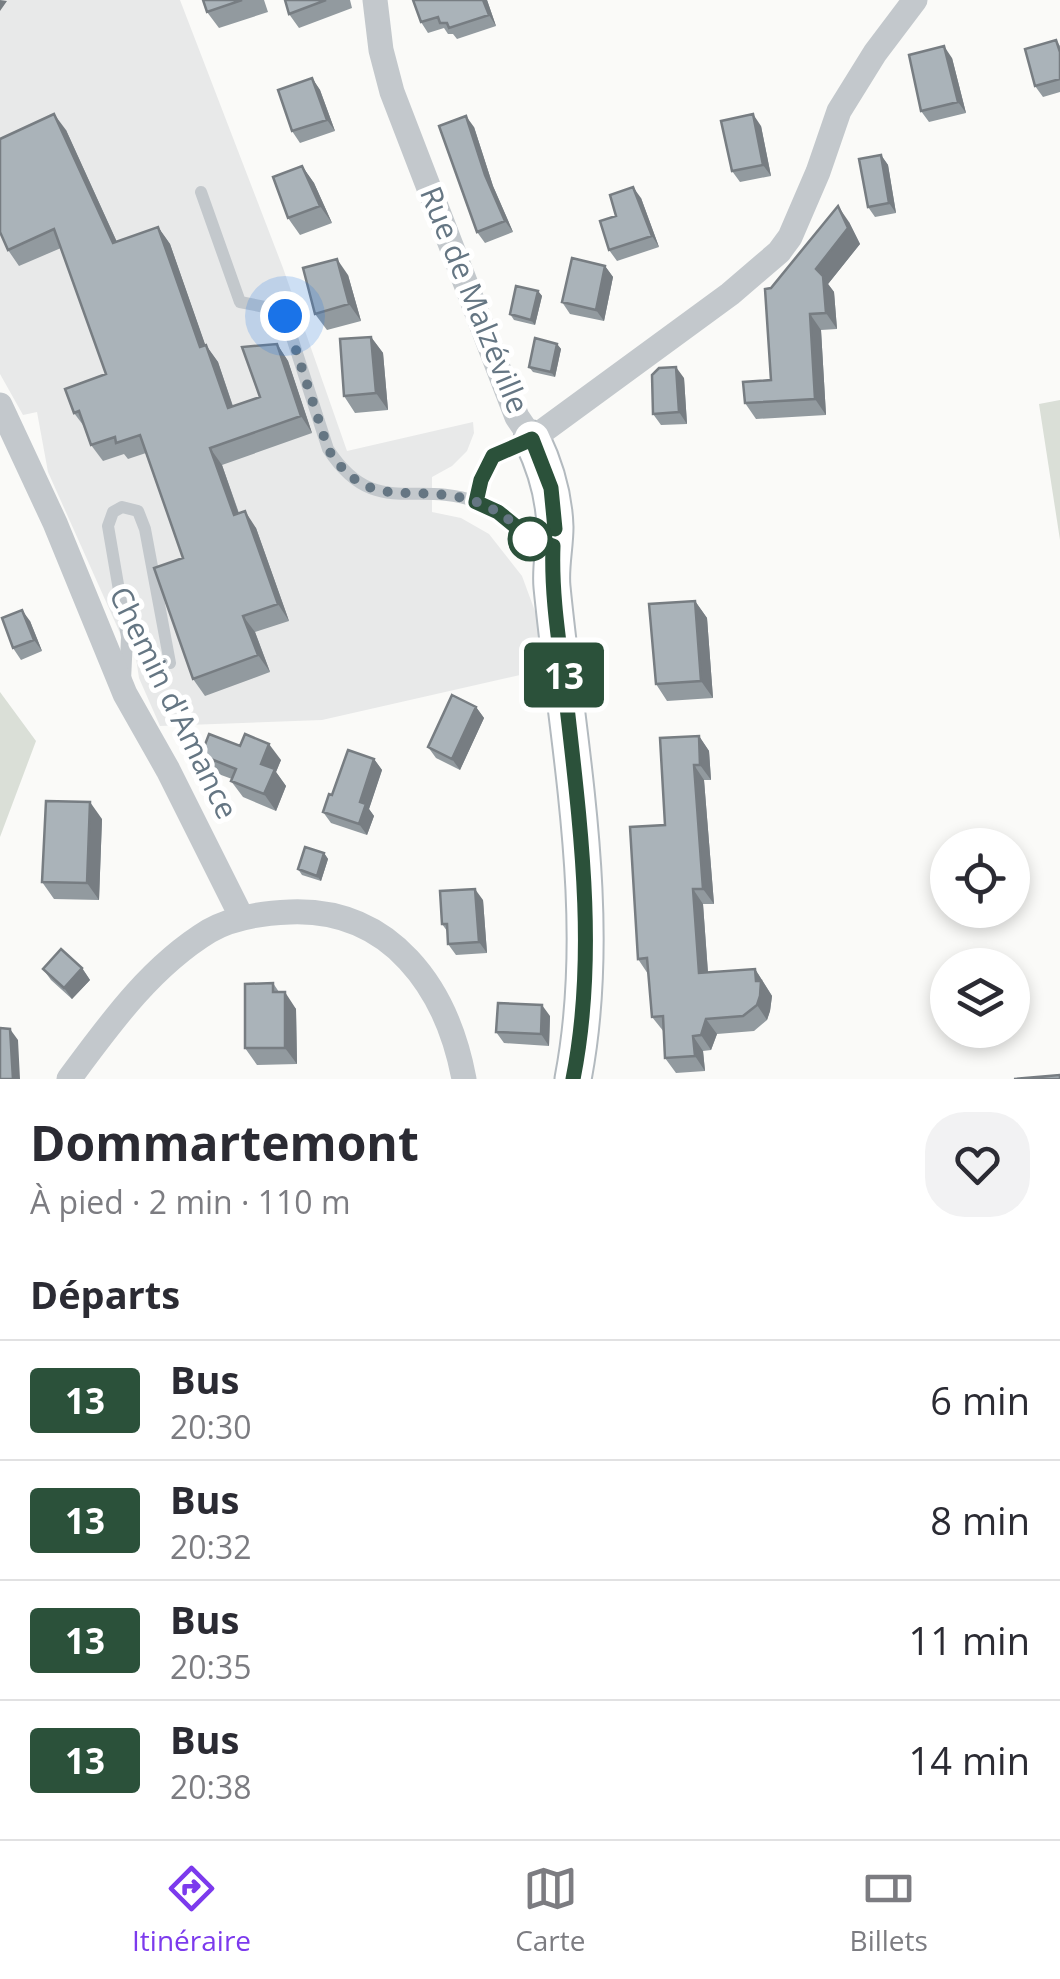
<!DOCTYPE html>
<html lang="fr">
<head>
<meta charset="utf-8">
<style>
  body { margin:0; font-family:"Open Sans",sans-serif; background:#f2f2f3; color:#2b2b33; height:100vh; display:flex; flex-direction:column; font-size:38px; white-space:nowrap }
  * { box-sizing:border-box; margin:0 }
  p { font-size:32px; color:#7c7c81 }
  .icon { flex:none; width:55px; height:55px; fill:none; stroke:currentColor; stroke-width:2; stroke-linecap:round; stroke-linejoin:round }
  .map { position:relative; height:1079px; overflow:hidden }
  .details { display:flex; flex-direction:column; background:#fff; flex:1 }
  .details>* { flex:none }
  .badge { padding:0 20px; border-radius:8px; font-size:35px; line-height:65px }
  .buttons { position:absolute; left:930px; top:828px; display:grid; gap:20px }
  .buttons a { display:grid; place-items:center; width:100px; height:100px; border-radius:50%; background:#fff; box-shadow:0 5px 15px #0003; font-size:50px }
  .you { position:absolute; width:50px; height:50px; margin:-25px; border:8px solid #fff; border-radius:50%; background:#1a73e8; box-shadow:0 0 0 15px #1a73e833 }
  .map>.badge { position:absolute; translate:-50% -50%; box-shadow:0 0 0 5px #fff }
  h2 { padding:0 30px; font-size:38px; line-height:90px }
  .round { display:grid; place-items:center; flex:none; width:105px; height:105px; border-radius:40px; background:#f2f2f3 }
  .headline { display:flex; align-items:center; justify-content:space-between; height:170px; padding:0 30px }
  h1 { font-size:48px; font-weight:700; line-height:75px }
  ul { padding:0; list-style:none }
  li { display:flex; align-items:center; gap:30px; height:120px; padding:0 30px; border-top:2px solid #e1e1e2 }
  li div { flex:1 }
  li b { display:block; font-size:38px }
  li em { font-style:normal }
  li .badge { min-width:110px; font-weight:700; text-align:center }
  .menu { display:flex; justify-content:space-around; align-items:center; height:140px; border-top:2px solid #e1e1e2; background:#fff; font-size:28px; color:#7c7c81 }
  .menu a { display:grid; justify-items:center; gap:5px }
  .menu .active { color:#7c3aed }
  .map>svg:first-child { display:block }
</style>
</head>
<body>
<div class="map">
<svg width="1060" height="1079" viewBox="0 0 1060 1079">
  <rect width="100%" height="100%" fill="#fafaf8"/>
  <path fill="#e8e9e9" d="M 0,0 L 180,0 L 283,268 L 347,451 L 473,422 L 474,433 L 467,451 L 452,466 L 432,477 L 432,512 L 461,518 L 489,534 L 522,576 L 536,614 L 542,670 L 322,720 L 160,726 L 139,678 L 132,631 L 120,633 L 48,472 L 37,412 L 23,415 L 0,374 Z"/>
  <path fill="#dadfd7" d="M 1060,400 L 1060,540 L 1039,404 Z
    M 0,692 L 36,741 L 0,837 Z"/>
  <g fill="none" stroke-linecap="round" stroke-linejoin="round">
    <defs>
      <path id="secondary" d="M 532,439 C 546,468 554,495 555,527 C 555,547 550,567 552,587 C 568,749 604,917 573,1079"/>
    </defs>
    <use href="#secondary" stroke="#b3babf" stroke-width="39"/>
    <path stroke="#c3c8cc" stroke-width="12" d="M 201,192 L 240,302 L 275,309 L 285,316 L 328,449 C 374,520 415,479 477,502 C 504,513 525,542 551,546
      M 476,502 L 481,480 L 493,456 L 532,439
      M 125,681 L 127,637 L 108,526 L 113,512 L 122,507 L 138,511 L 145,529 L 170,663"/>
    <path stroke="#c3c8cc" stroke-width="25" d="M 375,0 L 381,50 L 392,92 L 517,417 L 532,439 L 730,294 L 779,252 L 790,237 L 818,172 L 839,111 L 875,53 L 915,0
      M 0,405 L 55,523 L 125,694 L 168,770 L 242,918
      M 69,1079 C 109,1025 150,967 209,931 C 233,917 263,913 290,912 C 391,908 447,988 464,1079"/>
    <use href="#secondary" stroke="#fff" stroke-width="35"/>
  </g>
  <path fill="#929a9f" d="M 203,0 L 264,0 L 268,12 L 219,28 L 207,12 Z
    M 285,0 L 350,0 L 352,8 L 299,28 L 289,14 Z
    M 487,0 L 496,26 L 457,39 L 453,34 L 448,34 L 444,28 L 428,33 L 421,22 Z
    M 1056,40 L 1060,46 L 1060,92 L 1043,97 L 1035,86 Z
    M 952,58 L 966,113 L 929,122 L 921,111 Z
    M 312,78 L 320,90 L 335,131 L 300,143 L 292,131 Z
    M 761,126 L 771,176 L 740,182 L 732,171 Z
    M 474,127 L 493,186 L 513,232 L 485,243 L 477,232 Z
    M 66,130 L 117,242 L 158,227 L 170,244 L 205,345 L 218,362 L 233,406 L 260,397 L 277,344 L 288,361 L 312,433 L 222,465 L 239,513 L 256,528 L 289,621 L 255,632 L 270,672 L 205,696 L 193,679 L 183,558 L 146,453 L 128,459 L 124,454 L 103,461 L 91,445 L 86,429 L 74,413 L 106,374 L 61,248 L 19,266 L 8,250 Z
    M 881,155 L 888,165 L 896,213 L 875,217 L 868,207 Z
    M 302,166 L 314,183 L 332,223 L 300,235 L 288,218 Z
    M 641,198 L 659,247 L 617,261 L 609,250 L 616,216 Z
    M 849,222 L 860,244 L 828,284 L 834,292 L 837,329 L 821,330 L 826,415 L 756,419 L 745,403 L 771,380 L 771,288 Z
    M 605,266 L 613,277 L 604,321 L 570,314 L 562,302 Z
    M 348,275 L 361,321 L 327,330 L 315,314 Z
    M 538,291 L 542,296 L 535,325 L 514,320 L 510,314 Z
    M 371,337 L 383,353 L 388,410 L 355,413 L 344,396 Z
    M 557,344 L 561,349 L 555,377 L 533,372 L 529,367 Z
    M 684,378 L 687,424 L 661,425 L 653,414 Z
    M 695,601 L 707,618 L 713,698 L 667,701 L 656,684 Z
    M 30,621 L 42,651 L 21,660 L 13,648 Z
    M 476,707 L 484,718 L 460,770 L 436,758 L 428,747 Z
    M 699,736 L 709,751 L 711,780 L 704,780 L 714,904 L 703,904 L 708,972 L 755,969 L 772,996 L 770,1011 L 767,1020 L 754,1031 L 717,1034 L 711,1050 L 703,1051 L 705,1071 L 676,1073 L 665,1058 L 664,1032 L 652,1017 L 648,974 L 638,959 L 665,825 Z
    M 201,755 L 281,760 L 276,772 L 286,786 L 276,811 L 243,797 L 231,781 L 232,779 L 213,772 Z
    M 374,759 L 382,770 L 369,809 L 374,816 L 367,835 L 331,823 L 323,812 L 332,795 Z
    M 102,819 L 99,900 L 54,899 L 42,882 Z
    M 324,853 L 328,859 L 321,881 L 302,875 L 298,869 Z
    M 483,900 L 487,953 L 456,955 L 448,944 L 447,931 L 442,924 Z
    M 82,968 L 90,980 L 72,999 L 51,980 L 43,969 Z
    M 273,983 L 279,992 L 296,1009 L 297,1064 L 257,1065 L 245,1048 Z
    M 550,1016 L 549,1046 L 504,1043 L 496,1032 Z"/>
  <path fill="#777d82" d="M 0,0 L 7,1 L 0,11 Z
    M 483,0 L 487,0 L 496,26 L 489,15 Z
    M 944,46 L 952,58 L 966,113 L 958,102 Z
    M 312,78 L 320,90 L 335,131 L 327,120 Z
    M 54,114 L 66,130 L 125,260 L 113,243 Z
    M 753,114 L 761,126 L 771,176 L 763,165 Z
    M 466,116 L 474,127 L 493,186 L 513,232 L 505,221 L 485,175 Z
    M 881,155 L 888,165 L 896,213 L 889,203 Z
    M 302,166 L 314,183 L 332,223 L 320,206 Z
    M 633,187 L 641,198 L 659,247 L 652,236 Z
    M 838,206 L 849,222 L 860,244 L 828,284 L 834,292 L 837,329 L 826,313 L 816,269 Z
    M 158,227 L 170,244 L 212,364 L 200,347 Z
    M 337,259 L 348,275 L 361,321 L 349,304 Z
    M 605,266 L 613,277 L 604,321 L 596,310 Z
    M 538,291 L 542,296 L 535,325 L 531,320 Z
    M 810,314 L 821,330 L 826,415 L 815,399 Z
    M 371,337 L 383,353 L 388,410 L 376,393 Z
    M 277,344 L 288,361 L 312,433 L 301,416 Z
    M 557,344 L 561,349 L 555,377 L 551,372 Z
    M 206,345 L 218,362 L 239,425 L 228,408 Z
    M 676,367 L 684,378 L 687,424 L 679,412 Z
    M 210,448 L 222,465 L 245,532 L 234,515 Z
    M 245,511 L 256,528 L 289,621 L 278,604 Z
    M 695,601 L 707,618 L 713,698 L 701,681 Z
    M 22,610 L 30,621 L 42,651 L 34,640 Z
    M 243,616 L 255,632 L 270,672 L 258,655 Z
    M 476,707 L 484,718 L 460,770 L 452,759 Z
    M 699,736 L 709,751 L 711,780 L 700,765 Z
    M 269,744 L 281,760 L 276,772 L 286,786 L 276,811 L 264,794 L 261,764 Z
    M 374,759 L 382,770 L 369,809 L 374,816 L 367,835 L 359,824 L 360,802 Z
    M 694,765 L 704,780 L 714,904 L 703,889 Z
    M 90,802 L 102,819 L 99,900 L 87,883 Z
    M 324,853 L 328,859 L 321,881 L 317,876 Z
    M 475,889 L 483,900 L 487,953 L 479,942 Z
    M 693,889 L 703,904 L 709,988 L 699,973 Z
    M 82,968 L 90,980 L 72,999 L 64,988 Z
    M 755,969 L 772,996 L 770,1011 L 767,1020 L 757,1005 Z
    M 285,992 L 296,1009 L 297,1064 L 285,1048 Z
    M 542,1005 L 550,1016 L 549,1046 L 541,1034 Z
    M 706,1019 L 717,1034 L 711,1050 L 701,1035 Z
    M 10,1029 L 18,1040 L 20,1079 L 13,1079 Z
    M 693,1036 L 703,1051 L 705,1071 L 695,1056 Z"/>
  <path fill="#aab3b9" stroke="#777d82" stroke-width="2.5" d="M 203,0 L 242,0 L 207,12 Z
    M 285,0 L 326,0 L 289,14 Z
    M 413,0 L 483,0 L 489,15 L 449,28 L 447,23 L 440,23 L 438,17 L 421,22 Z
    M 1056,40 L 1060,52 L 1060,79 L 1035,86 L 1025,49 Z
    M 944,46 L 958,102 L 921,111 L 909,55 Z
    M 312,78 L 327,120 L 292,131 L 278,90 Z
    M 54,114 L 113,243 L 158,227 L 200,347 L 206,345 L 228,408 L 260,397 L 242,347 L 277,344 L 301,416 L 210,448 L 234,515 L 245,511 L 278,604 L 243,616 L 258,655 L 193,679 L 154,568 L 183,558 L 140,435 L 116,443 L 115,437 L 91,445 L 79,411 L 74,413 L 65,389 L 106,374 L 54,229 L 8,250 L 0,232 L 0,139 Z
    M 753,114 L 763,165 L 732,171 L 721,121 Z
    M 466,116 L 485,175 L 505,221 L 477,232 L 439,126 Z
    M 881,155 L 889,203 L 868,207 L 859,159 Z
    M 302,166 L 320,206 L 288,218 L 273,177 Z
    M 633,187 L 652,236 L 609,250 L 600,221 L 616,216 L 610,195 Z
    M 838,206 L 848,228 L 816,269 L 823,276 L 826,313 L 810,314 L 815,399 L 745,403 L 743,382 L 771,380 L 765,289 L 771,288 Z
    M 572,258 L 605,266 L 596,310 L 562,302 Z
    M 337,259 L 349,304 L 315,314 L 303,268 Z
    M 516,286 L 538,291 L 531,320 L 510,314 Z
    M 371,337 L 376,393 L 344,396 L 340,339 Z
    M 535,338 L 557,344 L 551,372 L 529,367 Z
    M 676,367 L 679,412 L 653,414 L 652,375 L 659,368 Z
    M 695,601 L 701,681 L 656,684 L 649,604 Z
    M 22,610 L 34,640 L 13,648 L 2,618 Z
    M 452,695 L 476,707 L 452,759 L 428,747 Z
    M 209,734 L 240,746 L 245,734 L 269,744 L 261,764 L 275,769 L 264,794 L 231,781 L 236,769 L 201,755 Z
    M 699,736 L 700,765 L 694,765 L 703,889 L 693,889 L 699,973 L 755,969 L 756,981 L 761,981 L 760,996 L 757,1005 L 743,1016 L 706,1019 L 701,1035 L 693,1036 L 695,1056 L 665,1058 L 663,1016 L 652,1017 L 647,958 L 638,959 L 630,827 L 665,825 L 660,738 Z
    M 348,750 L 374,759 L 360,802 L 366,804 L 359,824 L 323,812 L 329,794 L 332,795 Z
    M 46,801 L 90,802 L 87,883 L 42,882 Z
    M 305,847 L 324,853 L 317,876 L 298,869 Z
    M 475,889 L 479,942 L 448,944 L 447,924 L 442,924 L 440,891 Z
    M 61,949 L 82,968 L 64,988 L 43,969 Z
    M 273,983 L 273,992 L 285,992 L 285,1048 L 245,1048 L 245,984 Z
    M 498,1003 L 542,1005 L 541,1034 L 496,1032 Z
    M 0,1028 L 10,1029 L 13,1079 L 0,1079 Z
    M 1060,1075 L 1060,1079 L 1014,1079 Z"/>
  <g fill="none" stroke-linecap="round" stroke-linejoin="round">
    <defs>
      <path id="line" d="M 555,529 L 551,488 L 532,439 L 493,456 L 481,480 L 476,502 L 498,512 L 530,538 L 553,546 C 551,597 560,647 566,698 C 580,823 598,954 573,1079"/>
    </defs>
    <use href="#line" stroke="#fff" stroke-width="22"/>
    <use href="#line" stroke="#2b513a" stroke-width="15"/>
    <path stroke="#657683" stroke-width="10" stroke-dasharray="0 18" d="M 285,316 L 328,449 C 366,509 400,486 458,497 C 486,502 511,518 530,539"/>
  </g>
  <circle fill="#fff" stroke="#2b513a" stroke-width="5" cx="530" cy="539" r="20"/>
  <g text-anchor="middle" stroke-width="10" stroke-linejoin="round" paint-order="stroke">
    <g font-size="30" fill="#657683" stroke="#fff">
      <text transform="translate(474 300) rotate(68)" y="10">Rue de Malzéville</text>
      <text transform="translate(173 703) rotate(64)" y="10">Chemin d'Amance</text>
    </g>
  </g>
</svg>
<div class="buttons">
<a><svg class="icon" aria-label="locate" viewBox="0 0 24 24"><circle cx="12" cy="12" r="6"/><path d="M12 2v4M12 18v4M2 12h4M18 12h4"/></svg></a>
<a><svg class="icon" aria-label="layers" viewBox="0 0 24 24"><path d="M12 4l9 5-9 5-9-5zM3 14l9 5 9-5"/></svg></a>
</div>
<div class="you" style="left:285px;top:316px"></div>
<b class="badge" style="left:564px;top:675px;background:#2b513a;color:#fff">13</b>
</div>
<section class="details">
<div class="headline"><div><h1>Dommartemont</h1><p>À pied · 2 min · 110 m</p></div><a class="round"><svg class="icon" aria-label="heart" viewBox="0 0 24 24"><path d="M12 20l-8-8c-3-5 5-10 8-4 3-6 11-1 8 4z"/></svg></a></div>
<h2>Départs</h2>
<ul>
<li><span class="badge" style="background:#2b513a;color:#fff">13</span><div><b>Bus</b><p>20:30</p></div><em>6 min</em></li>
<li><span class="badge" style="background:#2b513a;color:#fff">13</span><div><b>Bus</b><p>20:32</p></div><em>8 min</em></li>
<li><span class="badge" style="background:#2b513a;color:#fff">13</span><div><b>Bus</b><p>20:35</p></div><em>11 min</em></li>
<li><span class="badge" style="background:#2b513a;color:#fff">13</span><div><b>Bus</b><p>20:38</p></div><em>14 min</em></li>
</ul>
</section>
<nav class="menu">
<a class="active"><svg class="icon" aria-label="directions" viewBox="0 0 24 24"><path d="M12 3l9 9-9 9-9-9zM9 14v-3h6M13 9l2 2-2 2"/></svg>Itinéraire</a>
<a><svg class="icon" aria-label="map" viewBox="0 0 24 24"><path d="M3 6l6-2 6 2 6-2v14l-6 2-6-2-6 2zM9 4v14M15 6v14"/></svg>Carte</a>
<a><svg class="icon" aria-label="tickets" viewBox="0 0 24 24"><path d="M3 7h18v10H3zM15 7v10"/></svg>Billets</a>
</nav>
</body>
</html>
